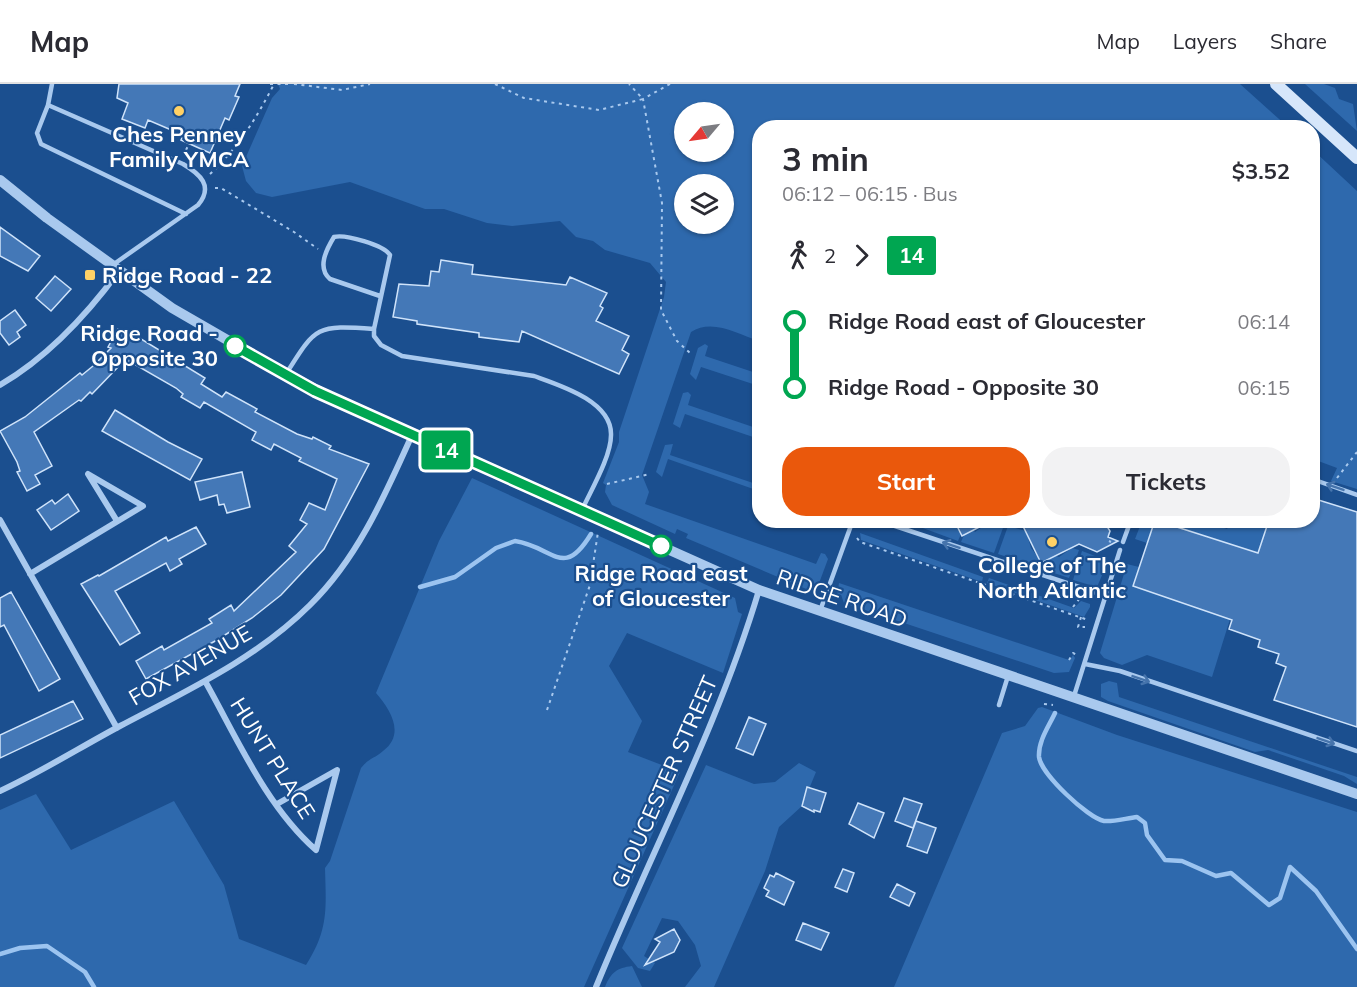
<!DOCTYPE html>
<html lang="en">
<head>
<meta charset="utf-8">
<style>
  body { margin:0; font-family:Mulish,sans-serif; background:#f2f2f3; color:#2b2b33; height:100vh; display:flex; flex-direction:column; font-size:22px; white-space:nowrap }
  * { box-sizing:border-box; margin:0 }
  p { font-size:20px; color:#7c7c81 }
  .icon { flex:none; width:33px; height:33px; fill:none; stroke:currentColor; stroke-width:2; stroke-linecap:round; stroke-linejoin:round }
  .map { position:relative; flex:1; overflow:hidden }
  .drawer { position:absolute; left:752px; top:36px; width:568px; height:408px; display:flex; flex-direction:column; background:#fff; border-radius:24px; box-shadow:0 2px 4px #0004 }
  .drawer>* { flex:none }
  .badge { padding:0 12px; border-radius:4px; font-size:21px; line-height:39px }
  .needle { width:39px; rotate:241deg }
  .buttons { position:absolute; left:674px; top:18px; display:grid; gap:12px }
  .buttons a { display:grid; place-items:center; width:60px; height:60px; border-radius:50%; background:#fff; box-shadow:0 2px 4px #0004; font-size:30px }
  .map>.badge { position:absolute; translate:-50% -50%; box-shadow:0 0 0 3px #fff }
  .legs { display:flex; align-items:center; gap:9px; height:66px; padding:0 30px; font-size:20px }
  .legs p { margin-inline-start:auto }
  .summary { display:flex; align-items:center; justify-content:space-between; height:102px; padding:0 30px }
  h1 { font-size:33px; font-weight:700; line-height:45px }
  .cta { display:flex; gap:12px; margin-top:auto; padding:12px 30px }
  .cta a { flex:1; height:69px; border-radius:24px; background:#ea580c; color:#fff; font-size:24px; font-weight:700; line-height:69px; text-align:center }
  .cta a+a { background:#f2f2f3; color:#2b2b33 }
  ul { padding:0 30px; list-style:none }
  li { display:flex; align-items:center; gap:21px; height:66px; font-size:22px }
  li i { display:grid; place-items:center; width:9px; height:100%; margin:0 8px; background:currentColor }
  li i::after { content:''; width:15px; height:15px; margin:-8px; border:4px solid; border-radius:50%; background:#fff }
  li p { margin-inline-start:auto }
  li:first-child i { background:linear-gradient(#0000 50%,currentColor 0) }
  li:last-child i { background:linear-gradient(currentColor 50%,#0000 0) }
  header { display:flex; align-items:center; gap:36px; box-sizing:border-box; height:84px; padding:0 30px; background:#fff; border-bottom:2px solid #e1e1e2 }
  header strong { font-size:28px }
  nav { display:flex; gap:33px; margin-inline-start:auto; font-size:21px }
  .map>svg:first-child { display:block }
</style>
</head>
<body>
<header>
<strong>Map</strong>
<nav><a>Map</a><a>Layers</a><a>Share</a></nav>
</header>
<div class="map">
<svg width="1357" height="903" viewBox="0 0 1357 903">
  <rect width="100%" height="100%" fill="#1b4f8f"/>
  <path fill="#2e69ad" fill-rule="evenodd" d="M 278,0 L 1240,0 L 1288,43 L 759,44 L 759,257 C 738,250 712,234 691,248 L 642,391 L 649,408 L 645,420 L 816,480 L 821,469 L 825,470 L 828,475 L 818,502 L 811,507 L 686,454 L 688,450 L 677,445 L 675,450 L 612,421 L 605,408 L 606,401 L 603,399 L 619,358 L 619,348 L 664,213 L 666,198 L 650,179 L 605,166 L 593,157 L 576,153 L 560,137 L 512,142 L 487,139 L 444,125 L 425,125 L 350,98 L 272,113 L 256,109 L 246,97 L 242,82 L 272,14 L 280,5 ZM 723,28 L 723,68 L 684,68 L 684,28 ZM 723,100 L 723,140 L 684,140 L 684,100 Z
    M 1305,0 L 1324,0 L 1335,4 L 1339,15 L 1353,20 L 1357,47 Z
    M 1313,66 L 1357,107 L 1357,405 L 1331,397 L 1337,384 L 1313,375 Z
    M 705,260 L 708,262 L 705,272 L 759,290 L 759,302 L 701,283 L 696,296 L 690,290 L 698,264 Z
    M 688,308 L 691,311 L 688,321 L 759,345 L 759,355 L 685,330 L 680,344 L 673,340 L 683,309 Z
    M 673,360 L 670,371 L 759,401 L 759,407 L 668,375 L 662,393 L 656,388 L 665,361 Z
    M 472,394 L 735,514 L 738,528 L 742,530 L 723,589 L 627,549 L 609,582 L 642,637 L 628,668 L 680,688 L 584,903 L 0,903 L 0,726 L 36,710 L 71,766 L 174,717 L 224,801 L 239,855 L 306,881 C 329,845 326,824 325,784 L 330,777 L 361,684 C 370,673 374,675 383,667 C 406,650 390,625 376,609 L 439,457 Z
    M 1237,436 L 1269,437 L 1258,469 L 1160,437 L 1214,437 L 1213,440 L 1227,445 L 1232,437 Z
    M 922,437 L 952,437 L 961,450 L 958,457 L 920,443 Z
    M 991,437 L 1004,441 L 994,469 L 961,458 L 964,451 L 973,446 L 975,448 Z
    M 1142,437 L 1155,437 L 1147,459 L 1135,455 Z
    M 1008,442 L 1026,447 L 1031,464 L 1040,476 L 1038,483 L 998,470 Z
    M 860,449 L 983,493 L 982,498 L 861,456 Z
    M 1072,464 L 1079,466 L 1069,494 L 1042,485 L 1044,478 L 1056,472 L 1059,473 Z
    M 1082,467 L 1103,475 L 1101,482 L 1103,489 L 1097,503 L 1073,496 Z
    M 1127,480 L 1139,483 L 1133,502 L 1230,535 L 1212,593 L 1147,571 L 1122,581 L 1104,574 L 1100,569 Z
    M 989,494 L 1074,524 L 1081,517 L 1090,520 L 1090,523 L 1084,533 L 987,499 Z
    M 839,499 L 1066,575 L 1070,576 L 1073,571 L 1075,574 L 1069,588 L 1054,589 L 844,519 L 841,511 L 837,511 Z
    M 1109,597 L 1117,599 L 1119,613 L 1357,693 L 1357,700 L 1344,692 L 1268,666 L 1255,668 L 1108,617 L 1101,613 L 1101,600 Z
    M 1042,623 L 1117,651 L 1357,728 L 1357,903 L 894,903 L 1002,649 L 1025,642 L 1038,624 Z
    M 799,679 L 816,688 L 802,722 L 779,743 L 765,787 L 714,903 L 685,903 L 701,882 L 695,861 L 678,837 L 662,834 L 644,872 L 655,879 L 650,887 L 638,884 L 622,864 L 706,681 L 754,700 L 775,698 Z
    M 632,882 L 642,903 L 605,903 C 611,888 617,884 632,882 Z"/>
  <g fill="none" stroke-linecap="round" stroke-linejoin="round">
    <path stroke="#9cc4f0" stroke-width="4.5" d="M 420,503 L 455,493 L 496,464 L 515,457 C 554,463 563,496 591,450
      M 1055,629 C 1049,642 1038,657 1039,673 C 1041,690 1088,734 1104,737 C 1114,738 1127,734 1137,733 L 1145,739 L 1147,751 L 1165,776 L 1182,777 L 1216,792 L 1231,789 L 1269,821 L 1280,814 L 1290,783 L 1316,807 L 1357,865
      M 0,870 L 20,864 L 47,862 L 85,888 L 94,903"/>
  </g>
  <path fill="#4478b7" stroke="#cfe3fa" stroke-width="1.5" d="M 119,0 L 240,0 L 235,12 L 239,13 L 229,36 L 225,34 L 210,69 L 181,56 L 183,51 L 148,36 L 145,44 L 122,35 L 128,19 L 117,14 Z
    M 0,143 L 40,172 L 28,187 L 0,172 Z
    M 441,176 L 473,181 L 472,190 L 566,201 L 570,193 L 607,209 L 600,222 L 603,224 L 596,237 L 629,252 L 622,266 L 629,270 L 619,290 L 522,247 L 519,258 L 479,253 L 479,249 L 417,240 L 417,237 L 393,233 L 399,200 L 429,202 L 431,187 L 439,188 Z
    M 55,192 L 71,205 L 51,227 L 36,214 Z
    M 15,226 L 26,241 L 17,248 L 20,253 L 9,261 L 0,249 L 0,237 Z
    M 118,245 L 131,253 L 133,250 L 205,294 L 201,300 L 222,313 L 226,308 L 257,325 L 255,328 L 297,350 L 312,355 L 313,353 L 331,362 L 329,365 L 369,380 L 324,465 L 281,511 L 252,534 L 217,556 L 146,595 L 136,577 L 162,562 L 164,566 L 212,539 L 209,535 L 231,521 L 234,527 L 296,468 L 289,462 L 307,440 L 300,436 L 309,419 L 325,426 L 337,395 L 299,377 L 301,374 L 274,360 L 271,366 L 252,356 L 256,348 L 204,318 L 200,324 L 181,313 L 183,310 L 176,304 L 129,277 L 126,282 L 121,280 L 92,310 L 90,308 L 81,317 L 79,316 L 34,348 L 52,382 L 35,391 L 40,400 L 27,407 L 17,388 L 20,387 L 17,378 L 0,347 L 25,333 L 80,289 L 82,291 L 93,282 L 111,264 L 108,263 Z
    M 115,326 L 168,358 L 202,375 L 190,396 L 102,347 Z
    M 242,388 L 250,423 L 227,429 L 224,420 L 219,421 L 217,411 L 200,416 L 195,398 Z
    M 68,410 L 79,427 L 51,446 L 37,426 L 52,416 L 55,420 Z
    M 1312,414 L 1357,428 L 1357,643 L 1274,616 L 1286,583 L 1276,579 L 1279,570 L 1258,563 L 1260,556 L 1229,545 L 1232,536 L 1133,502 L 1155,436 L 1258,469 L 1269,436 L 1312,436 Z
    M 954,436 L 993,436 L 962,452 Z
    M 1020,436 L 1099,436 L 1105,439 L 1110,447 L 1108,453 L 1118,457 L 1097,468 L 1079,460 L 1041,479 Z
    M 196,443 L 206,460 L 179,475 L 182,480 L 170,487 L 166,479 L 115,507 L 140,549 L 120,561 L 81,500 L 98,491 L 99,492 L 166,453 L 168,457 Z
    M 11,508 L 60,595 L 39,607 L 4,541 L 0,543 L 0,514 Z
    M 73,617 L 83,635 L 0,674 L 0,651 Z
    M 749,633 L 766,640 L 753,671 L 736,664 Z
    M 807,703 L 826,709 L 820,728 L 814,726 L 814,728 L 802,722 Z
    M 904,714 L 922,720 L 913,744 L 895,737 Z
    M 858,719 L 884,729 L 874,754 L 849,740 Z
    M 916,737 L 936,744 L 927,769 L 907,762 Z
    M 843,785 L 854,789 L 847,808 L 835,803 Z
    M 776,789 L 794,798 L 784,821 L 766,812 L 769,807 L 764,804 L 770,791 L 774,793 Z
    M 897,800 L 915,809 L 909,822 L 890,813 Z
    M 803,839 L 829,849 L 821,866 L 796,856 Z
    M 674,845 L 680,856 L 674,868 L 645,881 L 660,858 L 655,855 Z"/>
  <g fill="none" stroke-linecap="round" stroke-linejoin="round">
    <path stroke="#a9c9ee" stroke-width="2" stroke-dasharray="3 4.5" stroke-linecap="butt" d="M 270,0 L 292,0
      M 294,0 L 342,6 L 370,0
      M 495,0 L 524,14 L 599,26 L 643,15 L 629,0
      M 670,0 L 643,15 L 662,119 L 661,226 L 677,257 L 690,269
      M 186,66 L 189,60
      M 210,90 C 237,65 256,35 273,2
      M 215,104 L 221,104 L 294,148 L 318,165
      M 1337,394 L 1357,368
      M 607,400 L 650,390
      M 857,454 L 860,458 L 1088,536
      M 1109,457 L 1111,458
      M 1073,523 L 1080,514
      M 1081,533 L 1078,543 L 1085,543
      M 1069,576 L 1073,569 L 1077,571
      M 1044,620 L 1053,621
      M 547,626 L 590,501 L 598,448"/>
    <path stroke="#a9c9ee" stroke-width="4.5" d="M 48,21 L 52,0
      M 114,180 L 198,121 C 214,102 200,90 183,80 L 48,21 L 37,49 L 41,60 L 186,130
      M 374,245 L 390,171 C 384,161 345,150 334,153 C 326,166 317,184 330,195 L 380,212
      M 286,290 C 316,242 316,241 374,245 L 374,252 L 381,261 L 402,272 L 534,292 C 559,301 612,317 611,351 C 611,373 591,406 582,426
      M 1312,395 L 1357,411
      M 877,436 L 1106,512
      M 1123,458 L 1131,436
      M 820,527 L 853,436
      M 1085,580 L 1120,587 L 1357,667
      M 1074,612 L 1120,466
      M 999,621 L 1008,592"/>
    <path stroke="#a9c9ee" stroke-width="6" d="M 0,301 C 48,273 86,232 119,187
      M 0,436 L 117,644
      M 30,490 L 143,422 L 88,390 L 117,437
      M 205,597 C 237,654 266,722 316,766 L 337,686 L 277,720
      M 0,707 C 41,688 79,664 120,642 C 186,607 256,575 310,521 C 358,474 385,411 412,351
      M 596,903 C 650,770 718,643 759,506"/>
    <path stroke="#a9c9ee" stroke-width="10" d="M 0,96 L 47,134 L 172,224 L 286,290 L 352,324 L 759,506 L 1357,710"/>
    <path stroke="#d6e6fa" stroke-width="12" d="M 1276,0 L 1357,74"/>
  </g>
  <defs><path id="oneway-shaft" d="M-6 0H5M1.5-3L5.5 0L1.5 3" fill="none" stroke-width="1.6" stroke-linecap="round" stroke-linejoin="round" transform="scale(1.5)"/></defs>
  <g stroke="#4674ac">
    <use href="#oneway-shaft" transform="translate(1335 403) rotate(-161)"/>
    <use href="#oneway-shaft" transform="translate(951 461) rotate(-162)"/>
    <use href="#oneway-shaft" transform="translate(1141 595) rotate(19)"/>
    <use href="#oneway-shaft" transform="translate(1326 657) rotate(19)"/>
  </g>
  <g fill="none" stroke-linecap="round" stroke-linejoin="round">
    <defs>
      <path id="line-1" d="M 235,262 L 315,307 L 661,462"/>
    </defs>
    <use href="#line-1" stroke="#fff" stroke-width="14"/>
    <use href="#line-1" stroke="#00a651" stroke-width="9"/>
  </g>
  <g fill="#ffd166" stroke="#1b4f8f" stroke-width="2">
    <circle cx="179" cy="27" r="6"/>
    <rect x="84" y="185" width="12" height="12" rx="3"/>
    <circle cx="1052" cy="458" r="6"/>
  </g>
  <g fill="#fff" stroke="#00a651" stroke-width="3">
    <circle cx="235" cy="262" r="10"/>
    <circle cx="661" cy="462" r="10"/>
  </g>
  <g text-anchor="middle" stroke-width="4.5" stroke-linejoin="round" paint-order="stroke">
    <g font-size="22" font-weight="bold" fill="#fff" stroke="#1b4f8f">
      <text x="179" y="58">Ches Penney<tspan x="179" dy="25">Family YMCA</tspan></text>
      <text x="102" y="199" text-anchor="start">Ridge Road - 22</text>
      <text x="1052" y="489">College of The<tspan x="1052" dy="25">North Atlantic</tspan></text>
    </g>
    <g font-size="22" font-weight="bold" fill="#fff" stroke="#1b4f8f" text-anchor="end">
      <text x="218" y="257">Ridge Road -<tspan x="218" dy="25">Opposite 30</tspan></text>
      <text x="661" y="497" text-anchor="middle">Ridge Road east<tspan x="661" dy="25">of Gloucester</tspan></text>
    </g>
    <g font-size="22" fill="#fff" stroke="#1b4f8f">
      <text transform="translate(842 514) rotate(19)" y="8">RIDGE ROAD</text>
      <text transform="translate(190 581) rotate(-30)" y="8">FOX AVENUE</text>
      <text transform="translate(273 674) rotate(58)" y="8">HUNT PLACE</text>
      <text transform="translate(664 698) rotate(-66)" y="8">GLOUCESTER STREET</text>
    </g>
  </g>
</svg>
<div class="buttons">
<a><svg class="needle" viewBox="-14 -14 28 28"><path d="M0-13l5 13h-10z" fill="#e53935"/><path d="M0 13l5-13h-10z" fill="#7c7c81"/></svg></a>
<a><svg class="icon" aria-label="layers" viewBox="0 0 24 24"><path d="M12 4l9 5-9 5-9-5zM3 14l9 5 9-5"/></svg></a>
</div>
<b class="badge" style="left:446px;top:366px;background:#00a651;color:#fff">14</b>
<section class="drawer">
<div class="summary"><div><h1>3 min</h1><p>06:12 – 06:15 · Bus</p></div><b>$3.52</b></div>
<div class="legs"><svg class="icon" aria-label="walk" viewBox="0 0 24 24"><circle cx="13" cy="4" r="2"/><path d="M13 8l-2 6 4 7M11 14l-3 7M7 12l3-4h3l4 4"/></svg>2<svg class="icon" aria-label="forward" viewBox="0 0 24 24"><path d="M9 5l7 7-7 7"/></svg><b class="badge" style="background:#00a651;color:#fff">14</b></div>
<ul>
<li><i style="color:#00a651"></i><b>Ridge Road east of Gloucester</b><p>06:14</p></li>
<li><i style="color:#00a651"></i><b>Ridge Road - Opposite 30</b><p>06:15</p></li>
</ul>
<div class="cta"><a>Start</a><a>Tickets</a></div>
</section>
</div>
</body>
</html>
